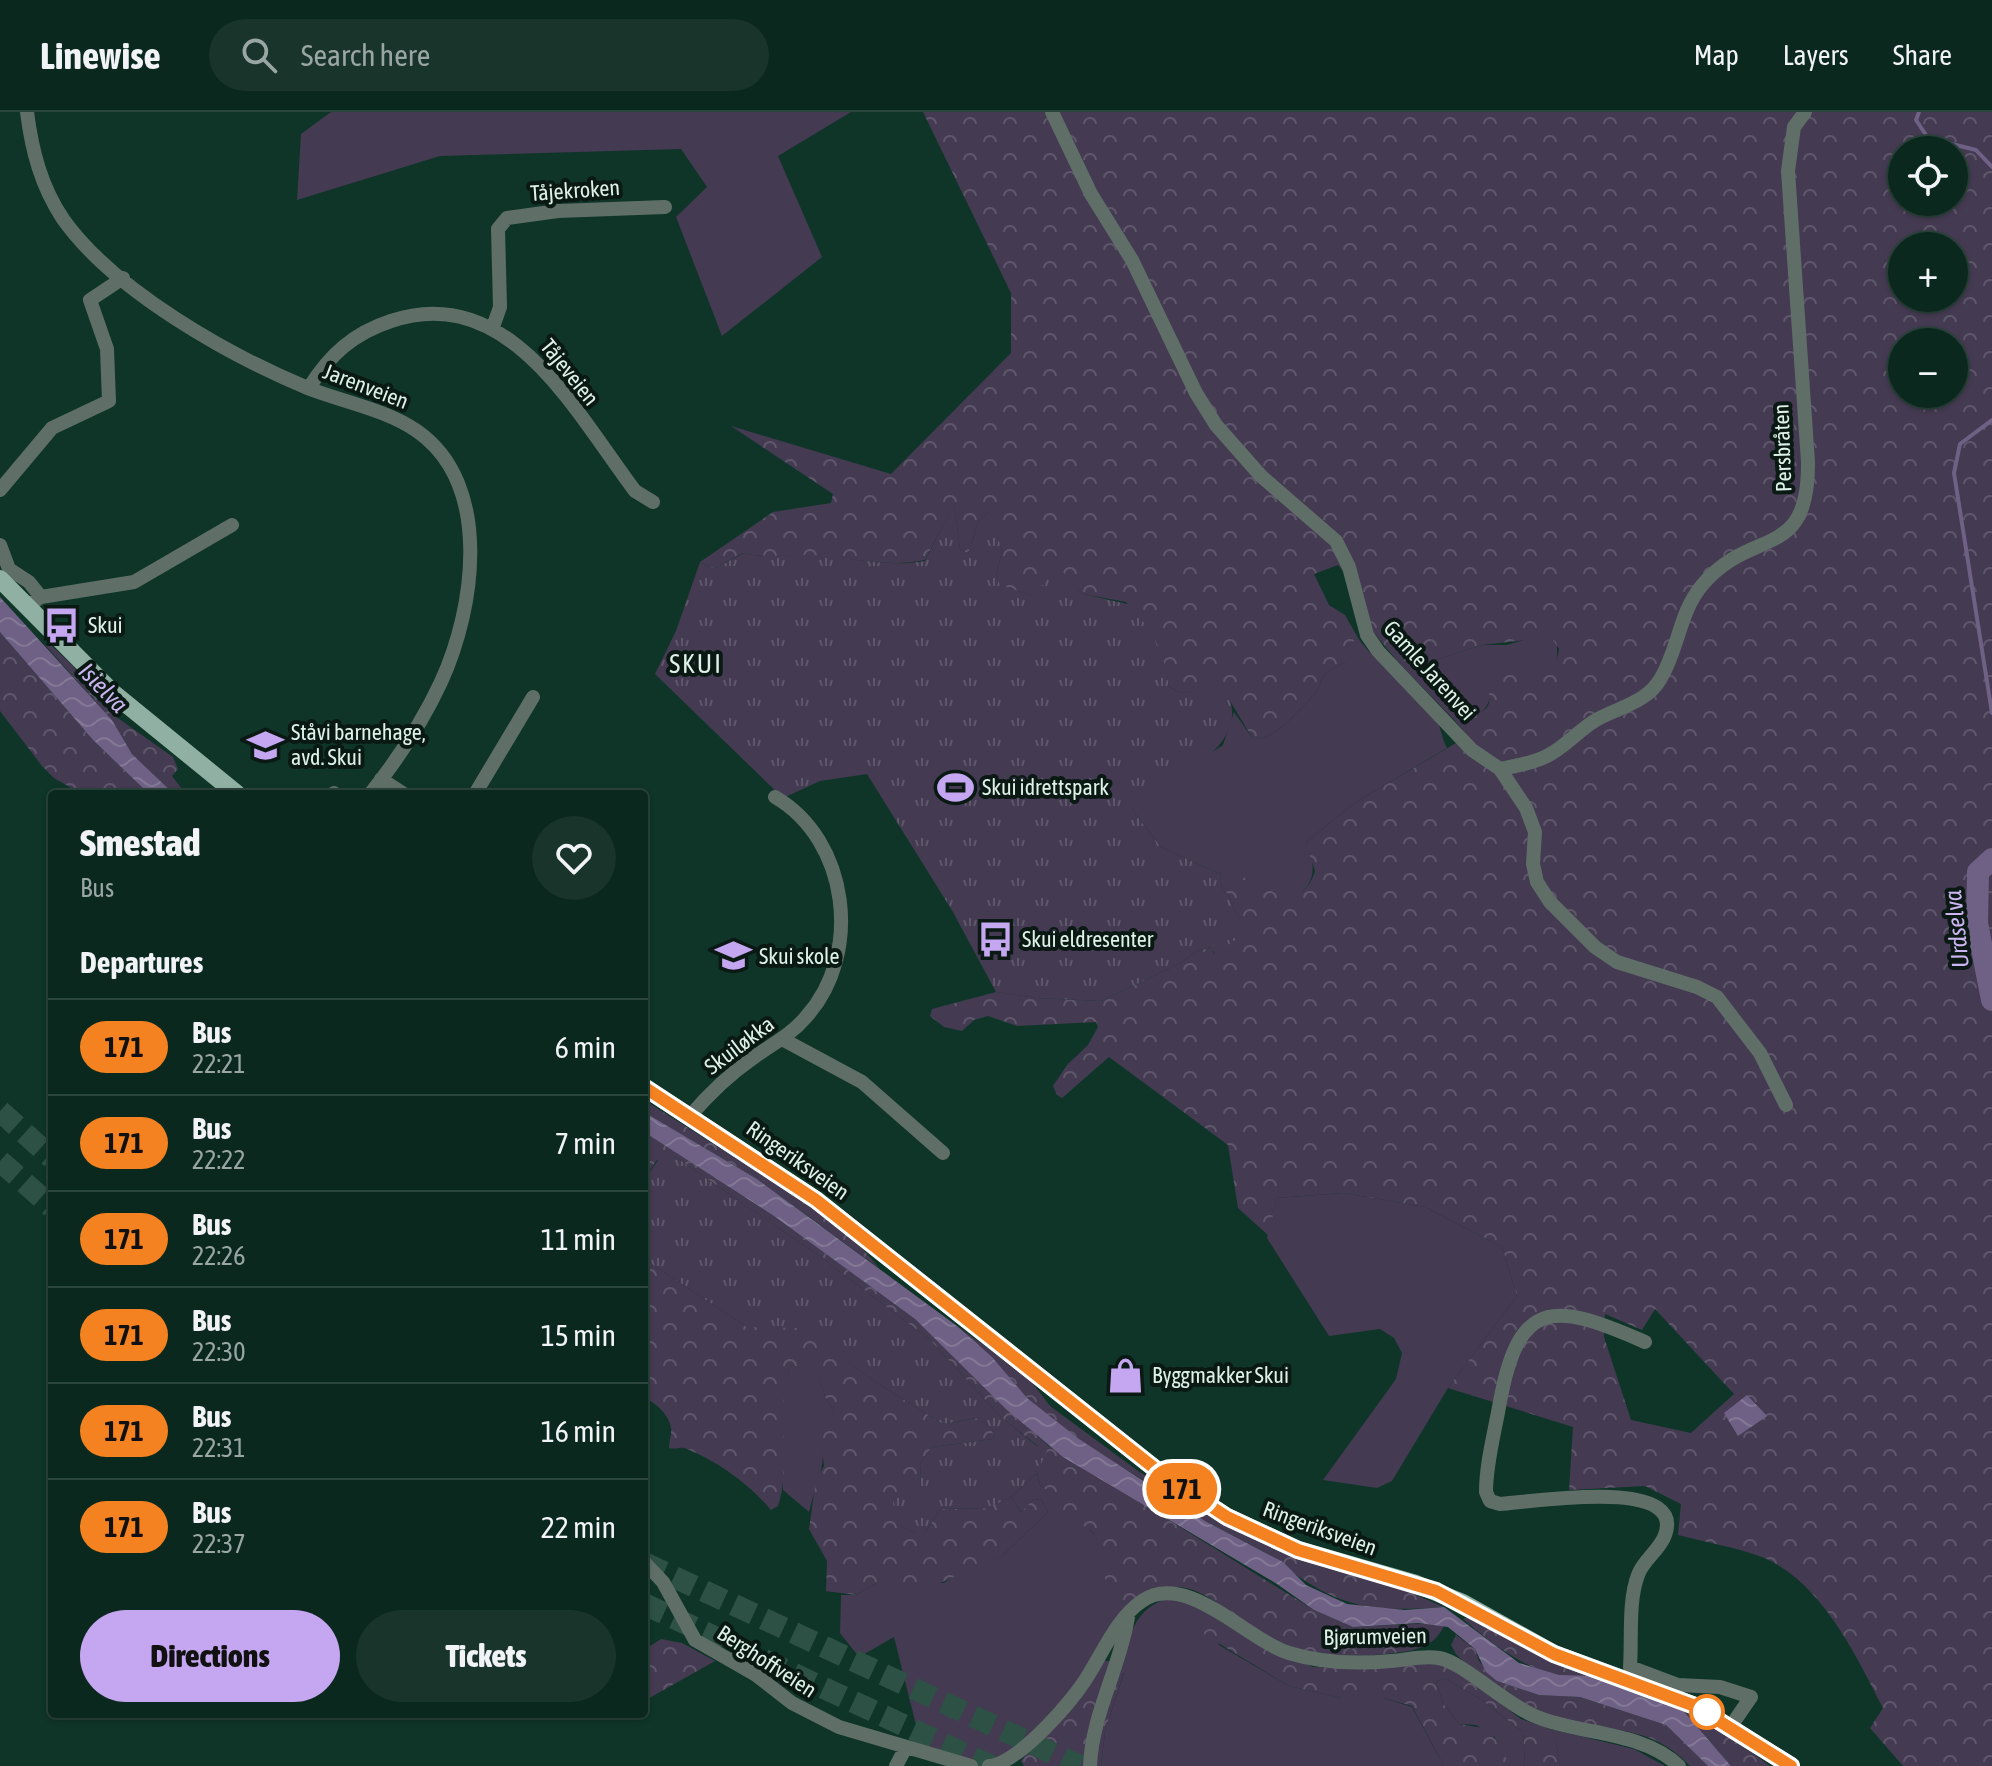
<!DOCTYPE html>
<html lang="en">
<head>
<meta charset="utf-8">
<style>
  body { margin:0; font-family:"Asap Condensed",sans-serif; background:#19342b; color:#f1f3f6; height:100vh; display:flex; flex-direction:column; font-size:30px; white-space:nowrap }
  * { box-sizing:border-box; margin:0 }
  p { font-size:26px; color:#9aa6a4 }
  .icon { flex:none; width:44px; height:44px; fill:none; stroke:currentColor; stroke-width:2; stroke-linecap:round; stroke-linejoin:round }
  .map { position:relative; flex:1; overflow:hidden }
  .sheet { position:absolute; left:48px; top:678px; width:600px; height:928px; display:flex; flex-direction:column; background:#0b281e; border-radius:8px; box-shadow:0 2px 6px #0004,0 0 0 2px #2b443c }
  .sheet>* { flex:none }
  .badge { padding:0 16px; border-radius:26px; font-size:28px; line-height:52px }
  .controls { position:absolute; left:1888px; top:24px; display:grid; gap:16px }
  .controls a { display:grid; place-items:center; width:80px; height:80px; border-radius:50%; background:#0b281e; box-shadow:0 2px 6px #0004,0 0 0 2px #2b443c; font-size:40px }
  .map>.badge { position:absolute; translate:-50% -50%; box-shadow:0 0 0 4px #fff }
  h2 { padding:0 32px; font-size:30px; line-height:72px }
  .round { display:grid; place-items:center; flex:none; width:84px; height:84px; border-radius:42px; background:#19342b }
  .head { display:flex; align-items:center; justify-content:space-between; height:136px; padding:0 32px }
  h1 { font-size:38px; font-weight:800; line-height:60px }
  .button { display:flex; gap:16px; margin-top:auto; padding:16px 32px }
  .button a { flex:1; height:92px; border-radius:48px; background:#c5a7f1; color:#111; font-size:32px; font-weight:800; line-height:92px; text-align:center }
  .button a+a { background:#19342b; color:#f1f3f6 }
  ul { padding:0; list-style:none }
  li { display:flex; align-items:center; gap:24px; height:96px; padding:0 32px; border-top:2px solid #2b443c }
  li div { flex:1 }
  li b { display:block; font-size:30px }
  li em { font-style:normal }
  li .badge { min-width:88px; font-weight:700; text-align:center }
  header { display:flex; align-items:center; gap:48px; box-sizing:border-box; height:112px; padding:0 40px; background:#0b281e; border-bottom:2px solid #2b443c }
  header strong { font-size:38px }
  nav { display:flex; gap:44px; margin-inline-start:auto; font-size:28px }
  .search { width:560px; height:72px; background:#19342b; display:flex; align-items:center; gap:20px; box-sizing:border-box; padding:0 28px; border-radius:44px; color:#9aa6a4; font-size:30px }
  .map>svg:first-child { display:block }
</style>
</head>
<body>
<header>
<strong>Linewise</strong>
<div class="search"><svg class="icon" aria-label="search" viewBox="0 0 24 24"><circle cx="10" cy="10" r="6"/><path d="M15 15l6 6"/></svg>Search here</div>
<nav><a>Map</a><a>Layers</a><a>Share</a></nav>
</header>
<div class="map">
<svg width="1992" height="1654" viewBox="0 0 1992 1654">
  <defs>
    <pattern id="forest-crowns" width="20" height="18" patternUnits="userSpaceOnUse" patternTransform="scale(2)"><rect width="20" height="18" fill="#443a52"/><path d="M2 6a3 3 0 1 1 6 0M12 15a3 3 0 1 1 6 0" fill="none" stroke="#5f576b"/></pattern>
    <pattern id="park-tufts" width="24" height="20" patternUnits="userSpaceOnUse" patternTransform="scale(2)"><rect width="24" height="20" fill="#443a52"/><path d="M3 7l-1-3M5 7V3M7 7l1-3M15 17l-1-3M17 17v-4M19 17l1-3" fill="none" stroke="#5f576b"/></pattern>
    <pattern id="water-waves" width="16" height="10" patternUnits="userSpaceOnUse" patternTransform="scale(2)"><rect width="16" height="10" fill="#6f6185"/><path d="M0 5q4-4 8 0t8 0" fill="none" stroke="#837896"/></pattern>
  </defs>
  <rect width="100%" height="100%" fill="#0f3528"/>
  <path fill="#443a52" d="M 331,0 L 851,0 L 778,44 L 822,145 L 722,224 L 676,105 L 707,75 L 681,37 L 440,44 L 297,88 L 301,22 Z
    M 1533,525 L 1551,525 L 1557,530 L 1557,547 L 1490,586 C 1484,605 1475,601 1458,604 L 1456,610 L 1399,551 L 1417,544 L 1429,550 L 1482,533 L 1507,533 Z
    M 1358,526 C 1379,556 1412,571 1434,601 C 1440,610 1441,625 1447,636 L 1356,690 L 1306,730 C 1316,753 1317,773 1293,786 L 1280,784 L 1224,757 L 1220,762 L 1161,735 L 1133,699 L 1135,690 L 1223,633 L 1234,600 L 1253,627 C 1275,629 1302,596 1316,580 C 1320,575 1320,568 1324,563 C 1328,558 1339,554 1346,550 L 1346,535 Z
    M 1344,1081 L 1425,1095 L 1502,1135 L 1517,1184 L 1448,1276 L 1392,1369 L 1377,1376 L 1323,1368 L 1396,1267 L 1402,1241 L 1394,1226 L 1380,1217 L 1329,1224 L 1267,1126 L 1276,1086 Z
    M 791,1253 L 818,1260 L 825,1285 L 833,1297 L 835,1316 L 821,1326 C 828,1352 815,1374 809,1400 L 783,1378 L 783,1273 Z
    M 1138,1359 L 1222,1411 L 1276,1437 L 1270,1443 L 1205,1409 L 1143,1368 Z
    M 1037,1361 L 1040,1373 L 1052,1382 L 1062,1401 L 1085,1413 L 1095,1423 L 1133,1492 C 1107,1529 1031,1645 988,1651 C 968,1654 942,1642 922,1637 L 894,1525 L 859,1545 L 840,1521 L 841,1483 L 856,1483 L 879,1470 L 944,1471 L 956,1462 L 1002,1444 L 1048,1400 L 1041,1387 L 1033,1388 L 1021,1400 L 1011,1385 Z
    M 1169,1487 L 1180,1488 L 1200,1497 L 1219,1533 L 1289,1574 L 1342,1586 L 1383,1586 L 1412,1595 L 1444,1654 L 1101,1654 L 1105,1619 L 1124,1561 L 1119,1557 C 1128,1528 1135,1493 1169,1487 Z
    M 1444,1566 L 1479,1586 L 1523,1620 L 1525,1654 L 1511,1654 L 1496,1635 L 1495,1625 L 1476,1613 L 1459,1612 L 1443,1591 L 1436,1570 Z
    M 1550,1617 L 1634,1637 L 1665,1654 L 1560,1654 L 1555,1624 Z"/>
  <path fill="url(#forest-crowns)" fill-rule="evenodd" d="M 923,0 L 1992,0 L 1992,1654 L 1903,1654 L 1870,1616 L 1883,1596 C 1855,1542 1821,1469 1762,1445 C 1735,1435 1705,1430 1678,1423 L 1681,1392 L 1645,1374 L 1569,1378 L 1573,1315 L 1448,1276 L 1517,1184 L 1502,1135 L 1425,1095 L 1344,1081 L 1276,1086 L 1269,1124 L 1238,1096 L 1228,1033 L 1109,945 L 1062,986 L 1057,983 L 1053,974 L 1067,953 L 1088,933 L 1098,915 L 1096,910 L 1017,914 L 988,904 L 974,908 L 962,919 L 944,915 L 930,904 L 932,897 L 996,880 L 1036,886 L 1101,889 L 1181,851 L 1197,839 L 1212,835 L 1214,842 L 1240,810 L 1228,782 L 1222,778 L 1220,762 L 1224,756 C 1257,768 1299,809 1315,759 L 1306,730 L 1356,690 L 1468,624 L 1456,610 L 1457,604 C 1476,602 1495,602 1488,577 L 1501,561 L 1557,547 L 1559,537 L 1551,525 L 1482,533 L 1429,550 L 1417,545 L 1399,551 L 1370,516 L 1363,485 L 1338,453 L 1314,462 L 1329,493 L 1345,503 L 1358,526 L 1346,535 L 1346,550 C 1339,554 1328,558 1324,563 C 1320,568 1320,575 1316,580 C 1302,596 1275,629 1253,627 L 1230,589 L 1191,579 L 1181,581 L 1169,575 C 1165,539 1147,518 1126,490 L 1083,482 L 1063,461 L 1033,484 L 999,473 L 996,464 L 1002,439 L 989,400 L 979,408 L 968,442 L 960,437 L 954,392 L 925,448 C 888,456 850,445 812,444 C 789,442 767,447 743,441 L 714,457 L 700,450 L 773,400 L 831,391 L 833,382 L 731,314 L 891,362 L 1011,241 L 1011,181 ZM 1902,38 L 1954,38 L 1954,90 L 1902,90 ZM 1902,134 L 1954,134 L 1954,186 L 1902,186 ZM 1902,230 L 1954,230 L 1954,282 L 1902,282 ZM 1655,1197 L 1734,1282 L 1691,1321 L 1631,1308 L 1604,1225 L 1605,1202 L 1642,1218 Z
    M 0,520 L 93,628 L 149,682 L 82,682 L 54,666 L 42,654 L 0,599 Z
    M 45,533 L 52,534 L 73,554 L 92,582 L 119,607 L 173,645 L 178,657 L 172,664 L 186,682 L 174,682 L 132,642 L 112,608 Z
    M 644,988 L 801,1087 L 857,1130 L 879,1156 L 757,1067 L 644,1000 Z
    M 644,1020 L 774,1104 L 915,1207 L 1042,1328 L 1038,1334 L 1002,1306 L 930,1228 L 818,1143 L 671,1042 L 656,1049 L 644,1067 Z
    M 644,1147 L 747,1215 L 800,1215 L 874,1269 L 943,1312 L 978,1306 L 992,1317 L 994,1327 L 932,1335 L 920,1351 L 921,1378 L 896,1412 L 915,1421 L 925,1421 L 940,1397 L 987,1396 L 1011,1385 L 1021,1400 L 1033,1388 L 1041,1387 L 1048,1400 L 1002,1444 L 922,1479 L 900,1483 L 879,1470 L 856,1483 L 826,1479 L 827,1449 L 809,1417 L 816,1368 L 824,1354 L 821,1326 L 824,1319 L 834,1316 L 833,1297 L 825,1285 L 818,1261 L 791,1253 C 773,1298 793,1348 778,1394 L 771,1398 C 749,1372 719,1350 687,1337 C 680,1334 677,1338 669,1336 C 669,1330 672,1321 671,1316 C 670,1304 654,1288 644,1287 Z
    M 957,1214 L 1027,1264 L 1050,1294 L 1138,1359 L 1143,1368 C 1104,1343 1060,1318 1026,1285 C 1002,1262 982,1236 957,1214 Z
    M 1049,1334 L 1314,1498 L 1353,1515 L 1433,1511 L 1444,1514 C 1434,1535 1415,1539 1393,1541 C 1344,1548 1295,1543 1252,1516 C 1232,1504 1213,1484 1190,1477 C 1155,1466 1134,1502 1117,1488 C 1099,1473 1106,1444 1096,1425 C 1088,1411 1071,1412 1061,1401 C 1052,1390 1054,1383 1040,1373 L 1036,1356 Z
    M 1276,1437 L 1400,1476 L 1444,1495 C 1364,1501 1333,1494 1270,1443 Z
    M 1200,1497 L 1266,1537 L 1313,1555 L 1372,1557 L 1434,1550 L 1461,1562 L 1521,1607 L 1550,1617 L 1555,1623 L 1560,1654 L 1525,1654 L 1523,1620 L 1479,1586 L 1444,1566 L 1436,1570 L 1443,1591 L 1459,1612 L 1489,1617 L 1511,1654 L 1444,1654 L 1412,1594 L 1383,1586 L 1342,1586 L 1289,1574 L 1205,1523 L 1195,1511 Z
    M 1468,1505 L 1561,1554 L 1594,1564 C 1542,1572 1500,1538 1463,1507 Z
    M 1456,1523 L 1475,1537 L 1479,1549 L 1497,1569 L 1539,1583 L 1580,1585 L 1666,1613 L 1708,1654 L 1690,1654 C 1651,1611 1606,1621 1554,1605 C 1519,1595 1482,1568 1456,1542 L 1451,1533 Z
    M 661,1527 L 682,1531 L 715,1549 L 644,1589 L 644,1546 L 647,1544 L 644,1538 Z
    M 1102,1549 L 1109,1549 L 1124,1560 L 1105,1619 L 1101,1654 L 1024,1654 L 1021,1649 Z
    M 1681,1596 L 1723,1619 L 1770,1654 L 1731,1654 Z"/>
  <path fill="url(#park-tufts)" d="M 954,391 L 960,437 L 968,442 L 979,408 L 990,399 L 1002,439 L 996,464 L 1000,473 L 1033,484 L 1050,464 L 1063,460 L 1083,482 L 1136,494 C 1139,507 1146,512 1152,523 C 1162,539 1167,556 1169,575 L 1181,581 L 1207,576 L 1230,589 C 1246,637 1168,670 1136,690 L 1133,699 L 1161,735 L 1220,762 L 1222,778 L 1228,782 L 1245,821 L 1215,842 L 1211,835 L 1197,839 L 1181,851 L 1101,889 L 1036,886 L 996,880 L 953,800 L 867,662 L 820,669 L 783,686 L 655,562 L 676,519 L 700,450 L 714,457 L 744,441 C 767,447 788,442 812,443 C 850,445 888,456 925,449 Z
    M 663,1042 L 671,1042 L 818,1143 L 930,1228 L 1002,1306 L 1037,1334 L 1042,1328 L 1049,1334 L 1037,1361 L 1011,1385 L 988,1396 L 940,1397 L 925,1421 L 915,1421 L 896,1412 L 893,1390 L 901,1377 L 916,1381 L 921,1378 L 920,1351 L 932,1335 L 994,1327 L 992,1317 L 977,1306 L 943,1312 L 874,1269 L 800,1216 L 747,1215 L 644,1147 L 644,1067 Z"/>
  <path fill="url(#water-waves)" d="M 0,485 L 112,608 L 132,642 L 174,682 L 149,682 L 93,628 L 0,520 Z
    M 644,1000 L 757,1067 L 957,1214 L 992,1245 L 1027,1286 L 1079,1327 L 1205,1409 L 1283,1450 L 1306,1473 L 1347,1492 L 1405,1498 L 1444,1495 L 1519,1551 L 1559,1563 L 1594,1564 L 1681,1596 L 1731,1654 L 1708,1654 L 1666,1613 L 1580,1585 L 1539,1583 L 1497,1569 L 1486,1560 L 1475,1537 L 1448,1515 L 1419,1511 L 1353,1515 L 1314,1498 L 1277,1472 L 1063,1345 L 1007,1298 L 915,1207 L 774,1104 L 644,1020 Z
    M 1747,1283 L 1767,1304 L 1738,1324 L 1724,1301 Z"/>
  <g fill="none" stroke-linecap="round" stroke-linejoin="round">
    <path stroke="#6f6185" stroke-width="4" d="M 1919,0 L 1916,8 L 1928,26 L 1976,38 L 1992,55
      M 1992,308 L 1960,332 L 1954,361 L 1992,601"/>
    <path stroke="#6f6185" stroke-width="22" d="M 1992,747 L 1978,760 L 1977,811 L 1992,888"/>
    <path stroke="#2e5145" stroke-width="22" stroke-dasharray="22 11" stroke-linecap="butt" d="M 0,999 L 52,1046
      M 0,1049 L 52,1095
      M 644,1451 L 1080,1654
      M 644,1492 L 991,1654"/>
    <path stroke="#5f6f68" stroke-width="14" d="M 27,0 C 32,39 41,74 63,107 C 114,179 230,244 310,277 C 344,290 387,298 417,319 C 493,372 475,496 441,570 C 422,611 398,647 370,682
      M 1052,0 L 1091,82 L 1132,148 L 1196,281 L 1216,313 L 1261,364 L 1336,429 L 1349,455 L 1367,523 L 1378,539 L 1472,638 L 1500,657 L 1526,696 L 1535,720 L 1533,752 L 1537,770 L 1550,790 L 1595,835 L 1617,850 L 1697,875 L 1717,885 L 1760,941 L 1786,993
      M 493,215 L 500,195 L 498,117 L 507,106 L 558,99 L 665,95
      M 309,276 C 329,243 354,221 391,209 C 509,169 576,301 635,379 L 653,390
      M 0,378 L 52,316 L 109,289 L 107,237 L 90,188 L 123,166
      M 0,433 L 9,457 L 29,470 L 41,485
      M 26,495 L 41,485 L 134,470 L 232,413
      M 1500,657 C 1516,654 1533,651 1547,644 C 1565,635 1579,618 1596,608 C 1619,595 1647,591 1661,566 C 1679,536 1679,500 1703,472 C 1753,414 1809,450 1808,350 L 1788,59 L 1794,15 L 1805,0
      M 381,667 L 404,682
      M 334,681 L 335,682
      M 475,682 L 533,585
      M 784,928 L 862,970 L 943,1041
      M 690,1004 C 708,983 730,962 753,946 C 772,932 790,924 806,905 C 863,842 849,728 775,685
      M 1645,1230 C 1552,1189 1518,1186 1499,1295 C 1494,1323 1486,1352 1486,1380 L 1490,1389 L 1500,1392 C 1526,1391 1687,1363 1665,1423 C 1660,1438 1643,1448 1638,1463 C 1628,1489 1632,1527 1630,1555 L 1678,1573 L 1720,1575 L 1751,1585 L 1731,1614
      M 644,1450 L 663,1470 L 695,1528 L 756,1563 L 792,1591 L 839,1615 L 971,1654
      M 896,1654 L 905,1637
      M 989,1654 C 1019,1651 1073,1589 1089,1562 C 1104,1538 1118,1505 1142,1489 C 1186,1458 1247,1528 1289,1541 C 1321,1551 1358,1552 1391,1549 C 1407,1548 1423,1543 1439,1546 C 1463,1550 1506,1593 1537,1605 C 1581,1623 1643,1619 1679,1654
      M 1090,1654 C 1092,1602 1120,1556 1128,1505"/>
    <path stroke="#8fb0a2" stroke-width="18" d="M 0,467 L 113,581 L 237,682
      M 644,975 L 816,1088 L 1163,1363 L 1227,1405 L 1298,1438 L 1416,1472 L 1463,1491 L 1554,1542 L 1695,1594 L 1791,1654"/>
  </g>
  <g fill="none" stroke-linecap="round" stroke-linejoin="round">
    <defs>
      <path id="line" d="M 644,975 L 816,1088 L 1163,1363 L 1227,1405 L 1298,1438 L 1436,1479 L 1554,1542 L 1695,1594 L 1791,1654"/>
    </defs>
    <use href="#line" stroke="#fff" stroke-width="18"/>
    <use href="#line" stroke="#f58220" stroke-width="12"/>
  </g>
  <defs>
    <symbol id="bus-bare" viewBox="-9 -9 18 18"><path d="M-5-6H5V4H4V6H2V4H-2V6H-4V4H-5ZM-3.5-4V0h7V-4ZM-3.5 1.2v1.5H-2V1.2ZM2 1.2v1.5H3.5V1.2Z" fill="#c5a7f1" stroke="#0a1913" stroke-width="2.5" paint-order="stroke"/></symbol>
    <symbol id="school-bare" viewBox="-9 -9 18 18"><path d="M0-5L7-2L0 1L-7-2ZM-4 1L0 2.5L4 1V4Q0 6-4 4Z" fill="#c5a7f1" stroke="#0a1913" stroke-width="2.5" paint-order="stroke"/></symbol>
    <symbol id="stadium-bare" viewBox="-9 -9 18 18"><path d="M0-5a6.5 5 0 1 0 0 10a6.5 5 0 1 0 0-10ZM-3.5-1.8h7v3.6h-7Z" fill="#c5a7f1" stroke="#0a1913" stroke-width="2.5" paint-order="stroke"/></symbol>
    <symbol id="shop-bare" viewBox="-9 -9 18 18"><path d="M-5-2.5h2.3a2.7 3.5 0 0 1 5.4 0H5L5.5 6h-11ZM-1.5-2.5h3a1.5 2.3 0 0 0-3 0Z" fill="#c5a7f1" stroke="#0a1913" stroke-width="2.5" paint-order="stroke"/></symbol>
  </defs>
  <g fill-rule="evenodd">
    <use href="#bus-bare" x="36" y="488" width="51" height="51"/>
    <use href="#school-bare" x="240" y="608" width="51" height="51"/>
    <use href="#stadium-bare" x="930" y="650" width="51" height="51"/>
    <use href="#bus-bare" x="970" y="802" width="51" height="51"/>
    <use href="#school-bare" x="708" y="818" width="51" height="51"/>
    <use href="#shop-bare" x="1100" y="1238" width="51" height="51"/>
  </g>
  <circle fill="#fff" stroke="#f58220" stroke-width="4" cx="1707" cy="1600" r="16"/>
  <g text-anchor="middle" stroke-width="8" stroke-linejoin="round" paint-order="stroke">
    <g font-size="22" fill="#def2e9" stroke="#0a1913">
      <text transform="translate(575 78) rotate(-4)" y="8">Tåjekroken</text>
      <text transform="translate(570 260) rotate(51)" y="8">Tåjeveien</text>
      <text transform="translate(366 274) rotate(21)" y="8">Jarenveien</text>
      <text transform="translate(1782 336) rotate(-92)" y="8">Persbråten</text>
      <text transform="translate(1430 558) rotate(48)" y="8">Gamle Jarenvei</text>
      <text transform="translate(739 933) rotate(-37)" y="8">Skuiløkka</text>
      <text transform="translate(798 1048) rotate(35)" y="8">Ringeriksveien</text>
      <text transform="translate(1320 1416) rotate(20)" y="8">Ringeriksveien</text>
      <text transform="translate(1375 1524) rotate(-1)" y="8">Bjørumveien</text>
      <text transform="translate(767 1549) rotate(33)" y="8">Berghoffveien</text>
    </g>
    <g font-size="22" fill="#def2e9" stroke="#0a1913" text-anchor="start">
      <text x="88" y="521">Skui</text>
      <text x="291" y="628">Ståvi barnehage,<tspan x="291" dy="25">avd. Skui</tspan></text>
      <text x="982" y="683">Skui idrettspark</text>
      <text x="1022" y="835">Skui eldresenter</text>
      <text x="759" y="852">Skui skole</text>
      <text x="1152" y="1271">Byggmakker Skui</text>
    </g>
    <g font-size="24" font-style="italic" fill="#cdb5f1" stroke="#0a1913">
      <text transform="translate(103 576) rotate(46)" y="8">Isielva</text>
      <text transform="translate(1957 817) rotate(-96)" y="8">Urdselva</text>
    </g>
    <g font-size="26" letter-spacing="2" fill="#def2e9" stroke="#0a1913">
      <text x="696" y="561">SKUI</text>
    </g>
  </g>
</svg>
<div class="controls">
<a><svg class="icon" aria-label="locate" viewBox="0 0 24 24"><circle cx="12" cy="12" r="6"/><path d="M12 2v4M12 18v4M2 12h4M18 12h4"/></svg></a>
<a>+</a>
<a>−</a>
</div>
<b class="badge" style="left:1182px;top:1377px;background:#f58220;color:#111">171</b>
<section class="sheet">
<div class="head"><div><h1>Smestad</h1><p>Bus</p></div><a class="round"><svg class="icon" aria-label="heart" viewBox="0 0 24 24"><path d="M12 20l-8-8c-3-5 5-10 8-4 3-6 11-1 8 4z"/></svg></a></div>
<h2>Departures</h2>
<ul>
<li><span class="badge" style="background:#f58220;color:#111">171</span><div><b>Bus</b><p>22:21</p></div><em>6 min</em></li>
<li><span class="badge" style="background:#f58220;color:#111">171</span><div><b>Bus</b><p>22:22</p></div><em>7 min</em></li>
<li><span class="badge" style="background:#f58220;color:#111">171</span><div><b>Bus</b><p>22:26</p></div><em>11 min</em></li>
<li><span class="badge" style="background:#f58220;color:#111">171</span><div><b>Bus</b><p>22:30</p></div><em>15 min</em></li>
<li><span class="badge" style="background:#f58220;color:#111">171</span><div><b>Bus</b><p>22:31</p></div><em>16 min</em></li>
<li><span class="badge" style="background:#f58220;color:#111">171</span><div><b>Bus</b><p>22:37</p></div><em>22 min</em></li>
</ul>
<div class="button"><a>Directions</a><a>Tickets</a></div>
</section>
</div>
</body>
</html>
